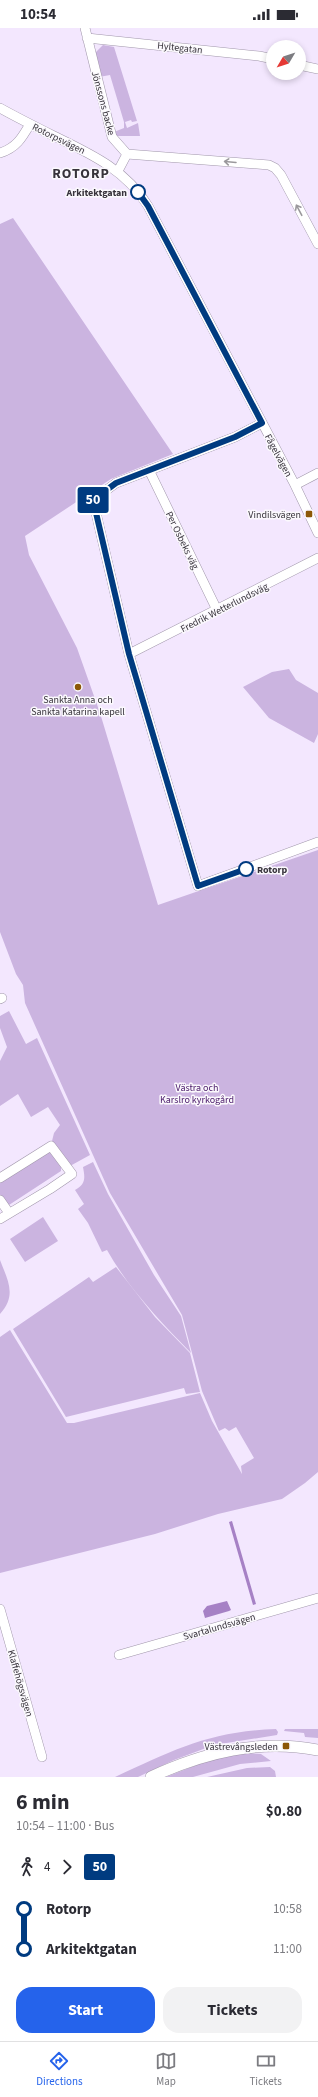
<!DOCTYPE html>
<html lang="en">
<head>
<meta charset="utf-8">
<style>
  body { margin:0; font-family:"Source Sans 3",sans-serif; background:#f2f2f3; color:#2b2b33; height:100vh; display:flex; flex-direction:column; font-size:15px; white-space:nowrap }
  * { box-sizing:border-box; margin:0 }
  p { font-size:13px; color:#7c7c81 }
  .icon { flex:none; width:22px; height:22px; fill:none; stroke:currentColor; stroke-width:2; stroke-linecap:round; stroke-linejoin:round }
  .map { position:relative; height:1749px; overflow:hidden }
  .panel { display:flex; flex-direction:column; background:#fff; flex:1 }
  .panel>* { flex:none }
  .badge { padding:0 8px; border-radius:3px; font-size:14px; line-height:26px }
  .needle { width:26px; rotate:231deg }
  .buttons { position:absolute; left:266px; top:12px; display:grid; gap:8px }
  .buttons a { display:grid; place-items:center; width:40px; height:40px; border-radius:50%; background:#fff; box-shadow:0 2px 6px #0003; font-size:20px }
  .map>.badge { position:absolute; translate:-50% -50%; box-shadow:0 0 0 2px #fff }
  .legs { display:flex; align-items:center; gap:6px; height:44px; padding:0 16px; font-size:13px }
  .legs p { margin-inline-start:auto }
  .head { display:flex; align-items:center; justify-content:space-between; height:68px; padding:0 16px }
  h1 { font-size:22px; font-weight:700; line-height:30px }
  .primary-button { display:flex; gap:8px; margin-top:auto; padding:8px 16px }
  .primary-button a { flex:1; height:46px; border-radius:16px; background:#2563eb; color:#fff; font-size:16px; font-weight:700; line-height:46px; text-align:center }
  .primary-button a+a { background:#f2f2f3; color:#2b2b33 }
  ul { padding:0 16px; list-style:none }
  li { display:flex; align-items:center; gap:14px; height:40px; font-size:15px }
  li i { display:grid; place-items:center; width:6px; height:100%; margin:0 5px; background:currentColor }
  li i::after { content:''; width:10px; height:10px; margin:-5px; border:3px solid; border-radius:50%; background:#fff }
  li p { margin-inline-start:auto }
  li:first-child i { background:linear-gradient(#0000 50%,currentColor 0) }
  li:last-child i { background:linear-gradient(currentColor 50%,#0000 0) }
  .status { display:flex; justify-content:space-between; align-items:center; height:28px; padding:0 20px; background:#fff; direction:ltr }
  .status svg { height:11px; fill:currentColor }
  .menu { display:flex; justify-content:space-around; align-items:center; height:56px; border-top:1px solid #e1e1e2; background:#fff; font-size:11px; color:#7c7c81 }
  .menu a { display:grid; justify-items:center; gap:2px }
  .menu .active { color:#2563eb }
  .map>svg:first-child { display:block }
</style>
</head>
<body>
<div class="status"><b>10:54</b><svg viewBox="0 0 49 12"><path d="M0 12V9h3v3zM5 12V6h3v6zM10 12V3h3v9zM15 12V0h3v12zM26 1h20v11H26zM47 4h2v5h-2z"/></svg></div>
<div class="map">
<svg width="318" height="1749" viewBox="0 0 318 1749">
  <rect width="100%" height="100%" fill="#f3e7fe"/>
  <path fill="#cbb4e0" d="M 103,17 L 114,19 L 137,93 L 132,94 L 131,92 L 125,94 L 127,100 L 138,95 L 140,108 L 116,108 L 114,104 L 124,100 L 124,94 L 110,47 L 99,49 L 95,25 Z
    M 13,190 L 173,426 L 111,451 L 25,508 L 29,527 L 77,620 L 100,685 L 158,877 L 318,822 L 318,1444 L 305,1455 L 282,1471 L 218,1486 L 155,1506 L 0,1545 L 0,1309 L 10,1302 L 67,1395 L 74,1395 L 200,1365 L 212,1393 L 242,1446 L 241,1438 L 254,1430 L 236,1399 L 229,1403 L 225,1400 L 219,1403 L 202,1363 L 182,1287 L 110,1165 L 25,975 L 23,957 L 16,946 L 0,904 L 0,196 Z
    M 289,641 L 296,652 L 318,665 L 318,706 L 314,715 L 269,690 L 243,659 L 272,644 Z
    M 9,983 L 26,1016 L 37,1010 L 90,1127 L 70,1138 L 52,1113 L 54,1105 L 60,1097 L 48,1079 L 31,1089 L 18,1066 L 0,1078 L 0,1033 L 7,1019 L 0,1000 L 0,988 Z
    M 49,1123 L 61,1138 L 61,1143 L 9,1177 L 0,1170 L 0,1153 Z
    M 93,1134 L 108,1166 L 154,1247 L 181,1288 L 191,1325 C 160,1293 129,1261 107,1222 L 102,1224 L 88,1195 L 78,1181 L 84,1176 L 75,1162 C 86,1156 85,1150 83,1139 Z
    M 43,1189 L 58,1213 L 25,1234 L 10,1211 Z
    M 0,1232 C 8,1253 17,1267 0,1286 Z
    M 116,1239 L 155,1289 L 190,1325 L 200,1364 L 186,1366 L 184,1360 L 66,1389 L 13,1301 L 89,1249 L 93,1254 Z
    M 276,1701 L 278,1704 L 277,1707 L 214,1717 L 174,1732 L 138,1749 L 115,1749 C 173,1722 210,1703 276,1701 Z
    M 285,1701 L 318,1701 L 318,1710 L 305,1709 L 304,1705 L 284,1703 Z
    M 246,1725 L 261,1726 L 271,1733 L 240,1736 L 193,1749 L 166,1749 L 212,1731 Z
    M 270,1739 L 275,1743 L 276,1749 L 207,1749 L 247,1740 Z"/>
  <path fill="#a681c5" d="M 232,1493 L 256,1576 L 253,1577 L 229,1494 Z
    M 227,1573 L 231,1582 L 229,1583 L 205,1590 L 203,1583 L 207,1578 Z"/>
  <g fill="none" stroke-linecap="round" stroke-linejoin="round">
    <defs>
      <path id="minor" d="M 85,0 L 112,109 L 127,126 L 118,143
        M 87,10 L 259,28 L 273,31
        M 299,37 L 318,41
        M 0,80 C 18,90 36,99 54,108 C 91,126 126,142 148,178 L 295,457 L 318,505
        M 0,125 C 16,120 22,110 30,96
        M 127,126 L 269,137 L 275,140 L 281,147 L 318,216
        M 262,395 L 235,409 L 116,455 L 93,472 L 129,626 L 198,858 L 318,814
        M 149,442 L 217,582
        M 295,457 L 318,445
        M 129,626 L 318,530
        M 0,971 L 2,970
        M 0,1150 L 51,1118 L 72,1146 L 50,1161 L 0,1191
        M 0,1172 L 9,1185
        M 0,1581 L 42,1729
        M 119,1627 L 318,1570"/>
      <path id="tertiary" d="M 151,1749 C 205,1724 259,1711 318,1722"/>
    </defs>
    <use href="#minor" stroke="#a197ab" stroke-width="10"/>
    <use href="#tertiary" stroke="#a197ab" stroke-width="12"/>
    <use href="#minor" stroke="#fff" stroke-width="9"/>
    <use href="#tertiary" stroke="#fff" stroke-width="11"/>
  </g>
  <defs><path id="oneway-shaft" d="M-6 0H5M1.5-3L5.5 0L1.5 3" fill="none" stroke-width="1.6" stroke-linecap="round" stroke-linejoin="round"/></defs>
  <g stroke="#9b999d">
    <use href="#oneway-shaft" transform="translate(230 134) rotate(-175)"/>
    <use href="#oneway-shaft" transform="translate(299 182) rotate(-118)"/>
  </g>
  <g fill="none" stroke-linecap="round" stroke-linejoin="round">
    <defs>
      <path id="line-1" d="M 138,164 L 148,178 L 262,395 L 235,409 L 116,455 L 93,472 L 129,626 L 198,858 L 246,841"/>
    </defs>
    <use href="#line-1" stroke="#fff" stroke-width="9"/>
    <use href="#line-1" stroke="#003b80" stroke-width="6"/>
  </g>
  <g fill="#fff" stroke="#003b80" stroke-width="2">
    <circle cx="138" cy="164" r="7"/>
    <circle cx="246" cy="841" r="7"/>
  </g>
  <g fill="#8c5807" stroke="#fbf9fd" stroke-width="1.5">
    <rect x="305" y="482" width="8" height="8" rx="2"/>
    <circle cx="78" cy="659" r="4"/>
    <rect x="282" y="1714" width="8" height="8" rx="2"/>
  </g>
  <g text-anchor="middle" stroke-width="3" stroke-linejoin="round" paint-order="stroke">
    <g font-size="10" fill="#37333b" stroke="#fbf9fd">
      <text transform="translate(180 19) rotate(6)" y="4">Hyltegatan</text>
      <text transform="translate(104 75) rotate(75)" y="4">Jönssons backe</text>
      <text transform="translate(59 110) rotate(26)" y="4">Rotorpsvägen</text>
      <text transform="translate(279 427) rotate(62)" y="4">Fågelvägen</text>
      <text transform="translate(183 512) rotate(64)" y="4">Per Osbeks väg</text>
      <text transform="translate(224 579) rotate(-27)" y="4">Fredrik Wetterlundsväg</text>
      <text transform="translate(219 1598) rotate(-16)" y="4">Svartalundsvägen</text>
      <text transform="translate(21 1655) rotate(74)" y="4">Klaffehögsvägen</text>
    </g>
    <g font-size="10" font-weight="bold" fill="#37333b" stroke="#fbf9fd" text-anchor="end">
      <text x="127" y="168">Arkitektgatan</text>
      <text x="257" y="845" text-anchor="start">Rotorp</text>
    </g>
    <g font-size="10" fill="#37333b" stroke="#fbf9fd" text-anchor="end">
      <text x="301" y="490">Vindilsvägen</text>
      <text x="78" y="675" text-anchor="middle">Sankta Anna och<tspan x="78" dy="12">Sankta Katarina kapell</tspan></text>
      <text x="278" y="1722">Västrevångsleden</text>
    </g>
    <g font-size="10" fill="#471667" stroke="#fbf9fd">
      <text x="197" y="1063">Västra och<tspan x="197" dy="12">Karslro kyrkogård</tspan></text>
    </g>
    <g font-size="14" font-weight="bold" letter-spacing="1" fill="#37333b" stroke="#fbf9fd">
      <text x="81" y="150">ROTORP</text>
    </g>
  </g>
</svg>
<div class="buttons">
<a><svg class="needle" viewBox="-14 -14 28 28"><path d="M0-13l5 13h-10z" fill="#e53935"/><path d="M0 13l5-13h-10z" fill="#7c7c81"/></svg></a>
</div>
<b class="badge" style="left:93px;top:472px;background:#003b80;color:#fff">50</b>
</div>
<section class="panel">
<div class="head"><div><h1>6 min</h1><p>10:54 – 11:00 · Bus</p></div><b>$0.80</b></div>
<div class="legs"><svg class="icon" aria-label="walk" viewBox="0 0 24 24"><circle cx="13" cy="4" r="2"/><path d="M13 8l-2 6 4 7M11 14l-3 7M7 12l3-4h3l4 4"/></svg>4<svg class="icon" aria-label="forward" viewBox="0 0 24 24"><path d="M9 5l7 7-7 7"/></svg><b class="badge" style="background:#003b80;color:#fff">50</b></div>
<ul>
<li><i style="color:#003b80"></i><b>Rotorp</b><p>10:58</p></li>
<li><i style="color:#003b80"></i><b>Arkitektgatan</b><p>11:00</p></li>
</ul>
<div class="primary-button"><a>Start</a><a>Tickets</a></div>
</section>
<nav class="menu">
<a class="active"><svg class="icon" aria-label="directions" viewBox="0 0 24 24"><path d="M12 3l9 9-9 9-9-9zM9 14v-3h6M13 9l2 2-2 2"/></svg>Directions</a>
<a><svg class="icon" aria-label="map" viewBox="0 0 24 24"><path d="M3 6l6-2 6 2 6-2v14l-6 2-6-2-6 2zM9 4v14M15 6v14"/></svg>Map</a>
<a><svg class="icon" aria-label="tickets" viewBox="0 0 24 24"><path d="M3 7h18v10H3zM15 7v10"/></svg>Tickets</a>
</nav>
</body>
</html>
